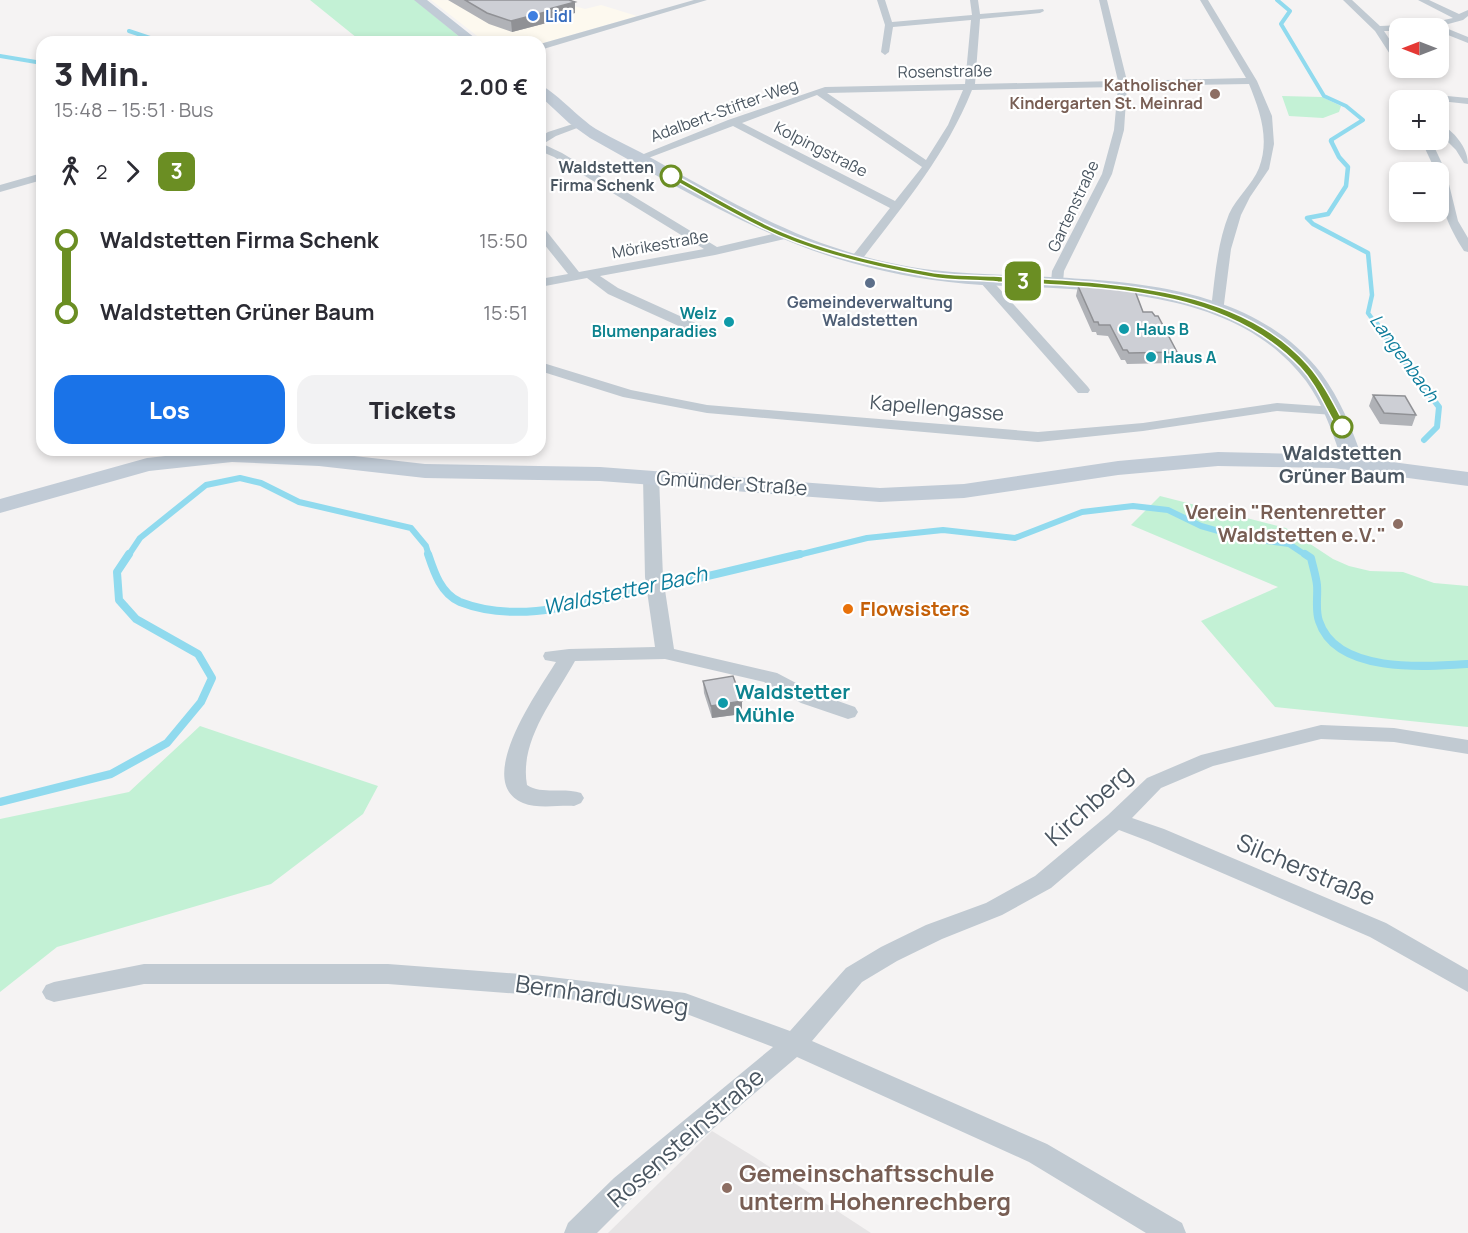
<!DOCTYPE html>
<html lang="de">
<head>
<meta charset="utf-8">
<style>
  body { margin:0; font-family:Manrope,sans-serif; background:#f2f2f3; color:#2b2b33; height:100vh; display:flex; flex-direction:column; font-size:22px; white-space:nowrap }
  * { box-sizing:border-box; margin:0 }
  p { font-size:20px; color:#7c7c81 }
  .icon { flex:none; width:33px; height:33px; fill:none; stroke:currentColor; stroke-width:2; stroke-linecap:round; stroke-linejoin:round }
  .map { position:relative; flex:1; overflow:hidden }
  .drawer { position:absolute; left:36px; top:36px; width:510px; height:420px; display:flex; flex-direction:column; background:#fff; border-radius:18px; box-shadow:0 3px 9px #0003 }
  .drawer>* { flex:none }
  .badge { padding:0 12px; border-radius:9px; font-size:21px; line-height:39px }
  .needle { width:39px; rotate:270deg }
  .controls { position:absolute; left:1389px; top:18px; display:grid; gap:12px }
  .controls a { display:grid; place-items:center; width:60px; height:60px; border-radius:12px; background:#fff; box-shadow:0 3px 9px #0003; font-size:30px }
  .map>.badge { position:absolute; translate:-50% -50%; box-shadow:0 0 0 3px #fff }
  .legs { display:flex; align-items:center; gap:9px; height:66px; padding:0 18px; font-size:20px }
  .legs p { margin-inline-start:auto }
  .headline { display:flex; align-items:center; justify-content:space-between; height:102px; padding:0 18px }
  h1 { font-size:33px; font-weight:800; line-height:45px }
  .action { display:flex; gap:12px; margin-top:auto; padding:12px 18px }
  .action a { flex:1; height:69px; border-radius:18px; background:#1a73e8; color:#fff; font-size:24px; font-weight:800; line-height:69px; text-align:center }
  .action a+a { background:#f2f2f3; color:#2b2b33 }
  ul { padding:0 18px; list-style:none }
  li { display:flex; align-items:center; gap:21px; height:72px; font-size:22px }
  li i { display:grid; place-items:center; width:9px; height:100%; margin:0 8px; background:currentColor }
  li i::after { content:''; width:15px; height:15px; margin:-8px; border:4px solid; border-radius:50%; background:#fff }
  li p { margin-inline-start:auto }
  li:first-child i { background:linear-gradient(#0000 50%,currentColor 0) }
  li:last-child i { background:linear-gradient(currentColor 50%,#0000 0) }
  .map>svg:first-child { display:block }
</style>
</head>
<body>
<div class="map">
<svg width="1468" height="1233" viewBox="0 0 1468 1233">
  <rect width="100%" height="100%" fill="#f5f3f3"/>
  <path fill="#fdf9ef" d="M 431,0 L 556,1 L 585,9 L 601,5 L 637,16 L 540,44 L 540,42 L 485,42 Z"/>
  <path fill="#e6e4e5" d="M 712,1131 L 756,1158 L 871,1233 L 608,1233 Z"/>
  <path fill="#c3f1d5" d="M 310,0 L 415,0 L 466,42 L 362,42 Z
    M 1282,96 L 1322,97 L 1341,106 L 1339,112 L 1323,118 L 1289,116 Z
    M 1160,496 L 1286,528 L 1333,559 L 1349,566 L 1370,571 L 1403,572 L 1434,583 L 1468,586 L 1468,727 L 1275,707 L 1201,621 L 1278,587 L 1131,525 Z
    M 200,726 L 378,786 L 363,814 L 271,884 L 57,947 L 0,992 L 0,819 L 129,792 Z"/>
  <g fill="none" stroke-linecap="round" stroke-linejoin="round">
    <path stroke="#90daee" stroke-width="4" d="M 1277,0 L 1290,11 L 1281,24 L 1324,96 L 1346,106 L 1363,120 L 1331,140 L 1332,142
      M 129,31 L 162,42
      M 0,56 L 42,63"/>
    <path stroke="#90daee" stroke-width="4.5" d="M 1331,141 L 1339,157 L 1348,167 L 1346,186 L 1328,214 L 1307,218 L 1313,224 L 1368,253 L 1372,295 L 1368,313 L 1376,324"/>
    <path stroke="#90daee" stroke-width="6" d="M 1375,322 L 1439,407 L 1437,427 L 1424,440
      M 128,556 L 140,538 L 206,485 L 240,478 L 261,483 L 299,502 L 411,528 L 426,546 L 429,556
      M 794,556 L 867,538 L 943,530 L 1015,538 L 1082,512 L 1133,506 L 1168,510 L 1201,526 L 1243,538 L 1289,544 L 1307,556"/>
    <path stroke="#90daee" stroke-width="8" d="M 428,554 C 434,572 441,594 460,602 C 516,624 580,604 635,592 C 691,581 745,567 800,554
      M 1305,554 L 1311,558 C 1313,567 1316,576 1317,585 C 1318,597 1315,610 1319,621 C 1336,674 1426,667 1468,664
      M 0,802 L 111,774 L 167,743 L 201,702 L 212,678 L 198,654 L 136,619 L 119,600 L 117,572 L 129,554"/>
    <path fill="#c1cad2" fill-rule="evenodd" d="M 694,0 L 707,0 L 540,50 L 540,44 Z
      M 877,0 L 885,0 L 892,22 L 972,15 L 970,0 L 978,0 L 980,14 L 1043,9 L 1044,11 L 1040,13 L 980,19 L 975,84 L 1118,81 L 1099,0 L 1107,0 L 1127,81 L 1246,78 L 1200,0 L 1208,0 L 1257,81 L 1272,116 L 1274,144 L 1269,169 L 1250,197 L 1241,215 L 1231,249 L 1223,312 L 1213,312 L 1211,309 C 1215,277 1217,244 1229,214 C 1237,197 1252,185 1259,168 C 1270,139 1260,111 1249,84 L 1127,86 L 1124,130 L 1112,174 L 1064,271 L 1063,282 L 1057,286 L 1051,282 L 1052,271 L 1102,174 L 1114,130 L 1118,87 L 972,90 C 945,157 904,204 860,262 L 856,263 L 850,259 L 890,208 L 733,126 L 643,160 L 635,160 L 634,158 L 728,120 L 825,87 L 965,84 L 971,20 L 893,27 L 889,52 L 885,55 L 881,52 L 885,25 ZM 963,90 L 948,125 L 926,160 L 827,93 ZM 817,95 L 922,167 L 895,201 L 742,123 Z
      M 1343,0 L 1352,0 L 1380,26 L 1426,24 L 1453,18 L 1418,0 L 1429,0 L 1459,14 L 1468,10 L 1468,16 L 1463,20 L 1441,26 L 1468,37 L 1468,43 L 1438,31 L 1438,28 L 1400,28 L 1400,31 L 1384,31 L 1400,55 L 1400,66 L 1397,65 L 1375,31 Z
      M 1406,92 L 1468,98 L 1468,104 L 1403,97 L 1403,93 Z
      M 576,123 L 585,125 L 556,136 L 543,144 L 562,153 L 717,247 L 785,231 L 791,235 L 789,238 L 715,255 L 600,276 L 618,288 L 702,326 L 704,329 L 702,332 L 692,332 L 608,294 L 587,278 L 540,287 L 540,279 L 568,274 L 540,239 L 540,227 L 544,228 L 579,272 L 704,249 L 554,157 L 540,151 L 540,137 L 548,132 Z
      M 1438,123 C 1454,130 1468,148 1468,164 L 1464,163 L 1456,150 L 1438,132 Z
      M 1421,140 L 1431,140 L 1446,172 L 1458,221 L 1468,238 L 1468,252 L 1464,251 C 1448,226 1438,202 1438,172 L 1436,172 Z
      M 42,173 L 42,180 L 0,192 L 0,185 Z
      M 984,275 L 988,276 L 1088,387 L 1090,390 L 1088,393 L 1078,393 L 980,282 L 978,279 Z
      M 540,362 L 631,390 L 707,405 L 1038,432 L 1143,423 L 1277,403 L 1334,407 L 1341,411 L 1334,415 L 1277,411 L 1143,431 L 1038,442 L 707,413 L 623,397 L 540,371 Z
      M 651,472 L 659,477 L 663,577 L 674,649 L 777,673 L 815,693 L 855,707 L 858,712 L 855,717 L 848,719 L 801,703 L 764,682 L 665,659 L 575,661 C 554,699 519,741 527,785 C 542,795 564,787 581,793 L 584,798 L 581,803 L 574,806 C 559,805 537,809 523,803 C 472,782 539,690 556,662 L 545,660 L 543,656 L 545,652 L 569,649 L 655,647 L 645,577 L 643,477 Z
      M 1321,725 L 1394,728 L 1468,740 L 1468,754 L 1394,742 L 1321,739 L 1213,766 L 1161,788 L 1132,818 L 1164,829 L 1386,923 L 1468,970 L 1468,992 L 1370,937 L 1148,841 L 1119,830 L 1051,888 L 1002,915 L 942,939 L 897,961 L 862,982 L 812,1041 L 1047,1144 L 1182,1223 L 1186,1233 L 1146,1233 L 1029,1162 L 797,1057 L 634,1196 L 597,1233 L 564,1233 L 568,1223 L 614,1178 L 773,1047 L 684,1013 L 534,995 L 388,984 L 144,984 L 54,1002 L 46,999 L 42,992 L 46,985 L 54,982 L 144,964 L 388,964 L 534,975 L 685,993 L 790,1031 L 846,968 L 881,947 L 926,925 L 986,903 L 1035,876 L 1108,815 L 1147,778 L 1201,755 Z"/>
    <path fill="#c1cbd6" fill-rule="evenodd" d="M 414,0 L 427,0 L 480,42 L 466,42 Z
      M 540,85 C 551,88 581,120 596,129 C 615,140 635,149 655,160 C 705,188 754,216 808,238 C 847,253 890,265 932,270 C 1057,284 1234,261 1321,373 C 1340,399 1352,428 1362,458 L 1468,472 L 1468,486 L 1333,468 L 1218,466 L 1118,475 L 964,498 L 880,502 L 600,481 L 425,478 L 319,466 L 232,462 L 149,471 L 0,513 L 0,499 L 147,458 L 219,450 L 319,452 L 425,464 L 600,467 L 880,488 L 964,484 L 1118,461 L 1218,452 L 1340,455 C 1332,430 1322,403 1306,381 C 1233,284 1090,291 982,285 C 938,282 895,275 852,263 C 759,237 674,185 590,138 L 569,123 L 540,96 Z"/>
  </g>
  <path fill="#b0b2b7" d="M 448,0 L 569,0 L 575,2 L 575,13 L 554,18 L 554,21 L 512,32 L 489,24 Z
    M 1078,286 L 1143,312 L 1177,352 L 1174,363 L 1127,364 L 1125,360 L 1121,360 L 1108,336 L 1097,335 L 1096,332 L 1092,332 L 1076,296 Z
    M 1373,395 L 1416,415 L 1412,426 L 1380,424 L 1369,406 Z
    M 703,681 L 742,714 L 712,718 L 704,693 Z"/>
  <path fill="#909195" d="M 575,2 L 575,13 L 554,18 L 554,21 L 512,32 L 511,21 L 549,9 Z
    M 742,701 L 742,714 L 712,718 L 711,706 Z"/>
  <path fill="#cdcfd5" stroke="#909195" stroke-width="1.5" d="M 465,0 L 569,0 L 575,2 L 549,9 L 553,10 L 511,21 L 487,13 Z
    M 1078,286 L 1129,287 L 1131,290 L 1135,291 L 1143,312 L 1152,312 L 1155,316 L 1158,316 L 1177,352 L 1129,353 L 1127,350 L 1123,350 L 1110,325 L 1099,325 L 1098,322 L 1094,322 Z
    M 1373,395 L 1405,396 L 1416,415 L 1384,413 Z
    M 733,676 L 742,701 L 711,706 L 703,681 Z"/>
  <path fill="#6b8e23" stroke="#fff" stroke-width="1.5" d="M 668,174 L 673,174 C 704,191 734,209 765,224 C 814,248 877,263 930,272 C 951,276 973,275 994,276 C 1097,283 1234,281 1308,365 C 1324,383 1335,406 1346,427 L 1338,429 C 1325,408 1317,385 1300,367 C 1222,286 1102,288 998,282 C 975,280 952,281 930,277 C 873,267 812,253 760,227 C 729,212 699,194 668,177 Z"/>
  <circle fill="#3f7fe0" stroke="#fff" stroke-width="2" cx="533" cy="16" r="6"/>
  <g fill="#8d6e63" stroke="#fff" stroke-width="2">
    <circle cx="1215" cy="94" r="6"/>
    <circle cx="1398" cy="524" r="6"/>
    <circle cx="727" cy="1188" r="6"/>
  </g>
  <g fill="#fff" stroke="#6b8e23" stroke-width="3">
    <circle cx="671" cy="176" r="10"/>
    <circle cx="1342" cy="427" r="10"/>
  </g>
  <circle fill="#5c6f8a" stroke="#fff" stroke-width="2" cx="870" cy="283" r="6"/>
  <g fill="#0f9aa8" stroke="#fff" stroke-width="2">
    <circle cx="729" cy="322" r="6"/>
    <circle cx="1124" cy="329" r="6"/>
    <circle cx="1151" cy="357" r="6"/>
    <circle cx="723" cy="703" r="6"/>
  </g>
  <circle fill="#e8710a" stroke="#fff" stroke-width="2" cx="848" cy="609" r="6"/>
  <g text-anchor="middle" stroke-width="4.5" stroke-linejoin="round" paint-order="stroke">
    <g font-size="16" font-weight="bold" fill="#366cbe" stroke="#fff" text-anchor="start">
      <text x="545" y="22">Lidl</text>
    </g>
    <g font-size="16" fill="#4a5661" stroke="#fff">
      <text transform="translate(945 71) rotate(-1)" y="6">Rosenstraße</text>
      <text transform="translate(724 110) rotate(-20)" y="6">Adalbert-Stifter-Weg</text>
      <text transform="translate(821 149) rotate(27)" y="6">Kolpingstraße</text>
      <text transform="translate(1073 206) rotate(-65)" y="6">Gartenstraße</text>
      <text transform="translate(660 244) rotate(-10)" y="6">Mörikestraße</text>
    </g>
    <g font-size="16" font-weight="bold" fill="#785e54" stroke="#fff" text-anchor="end">
      <text x="1203" y="91">Katholischer<tspan x="1203" dy="18">Kindergarten St. Meinrad</tspan></text>
    </g>
    <g font-size="16" font-weight="bold" fill="#4a5661" stroke="#fff" text-anchor="end">
      <text x="654" y="173">Waldstetten<tspan x="654" dy="18">Firma Schenk</tspan></text>
    </g>
    <g font-size="16" font-weight="bold" fill="#4e5e75" stroke="#fff">
      <text x="870" y="308">Gemeindeverwaltung<tspan x="870" dy="18">Waldstetten</tspan></text>
    </g>
    <g font-size="16" font-weight="bold" fill="#0d838f" stroke="#fff" text-anchor="start">
      <text x="717" y="319" text-anchor="end">Welz<tspan x="717" dy="18">Blumenparadies</tspan></text>
      <text x="1136" y="335">Haus B</text>
      <text x="1163" y="363">Haus A</text>
    </g>
    <g font-size="18" font-style="italic" fill="#0c7c9b" stroke="#fff">
      <text transform="translate(1404 358) rotate(54)" y="6">Langenbach</text>
    </g>
    <g font-size="20" fill="#4a5661" stroke="#fff">
      <text transform="translate(937 408) rotate(5)" y="7">Kapellengasse</text>
      <text transform="translate(732 483) rotate(4)" y="7">Gmünder Straße</text>
    </g>
    <g font-size="20" font-weight="bold" fill="#4a5661" stroke="#fff">
      <text x="1342" y="460">Waldstetten<tspan x="1342" dy="23">Grüner Baum</tspan></text>
    </g>
    <g font-size="20" font-weight="bold" fill="#785e54" stroke="#fff" text-anchor="end">
      <text x="1386" y="519">Verein "Rentenretter<tspan x="1386" dy="23">Waldstetten e.V."</tspan></text>
    </g>
    <g font-size="20" font-weight="bold" fill="#c56008" stroke="#fff" text-anchor="start">
      <text x="860" y="616">Flowsisters</text>
    </g>
    <g font-size="20" font-weight="bold" fill="#0d838f" stroke="#fff" text-anchor="start">
      <text x="735" y="699">Waldstetter<tspan x="735" dy="23">Mühle</tspan></text>
    </g>
    <g font-size="21" font-style="italic" fill="#0c7c9b" stroke="#fff">
      <text transform="translate(625 591) rotate(-12)" y="7">Waldstetter Bach</text>
    </g>
    <g font-size="24" fill="#4a5661" stroke="#fff">
      <text transform="translate(1089 806) rotate(-42)" y="8">Kirchberg</text>
      <text transform="translate(1306 870) rotate(23)" y="8">Silcherstraße</text>
      <text transform="translate(602 996) rotate(8)" y="8">Bernhardusweg</text>
      <text transform="translate(686 1138) rotate(-41)" y="8">Rosensteinstraße</text>
    </g>
    <g font-size="24" font-weight="bold" fill="#785e54" stroke="#fff" text-anchor="start">
      <text x="739" y="1182">Gemeinschaftsschule<tspan x="739" dy="28">unterm Hohenrechberg</tspan></text>
    </g>
  </g>
</svg>
<div class="controls">
<a><svg class="needle" viewBox="-14 -14 28 28"><path d="M0-13l5 13h-10z" fill="#e53935"/><path d="M0 13l5-13h-10z" fill="#7c7c81"/></svg></a>
<a>+</a>
<a>−</a>
</div>
<b class="badge" style="left:1023px;top:281px;background:#6b8e23;color:#fff">3</b>
<section class="drawer">
<div class="headline"><div><h1>3 Min.</h1><p>15:48 – 15:51 · Bus</p></div><b>2.00 €</b></div>
<div class="legs"><svg class="icon" aria-label="walk" viewBox="0 0 24 24"><circle cx="13" cy="4" r="2"/><path d="M13 8l-2 6 4 7M11 14l-3 7M7 12l3-4h3l4 4"/></svg>2<svg class="icon" aria-label="forward" viewBox="0 0 24 24"><path d="M9 5l7 7-7 7"/></svg><b class="badge" style="background:#6b8e23;color:#fff">3</b></div>
<ul>
<li><i style="color:#6b8e23"></i><b>Waldstetten Firma Schenk</b><p>15:50</p></li>
<li><i style="color:#6b8e23"></i><b>Waldstetten Grüner Baum</b><p>15:51</p></li>
</ul>
<div class="action"><a>Los</a><a>Tickets</a></div>
</section>
</div>
</body>
</html>
